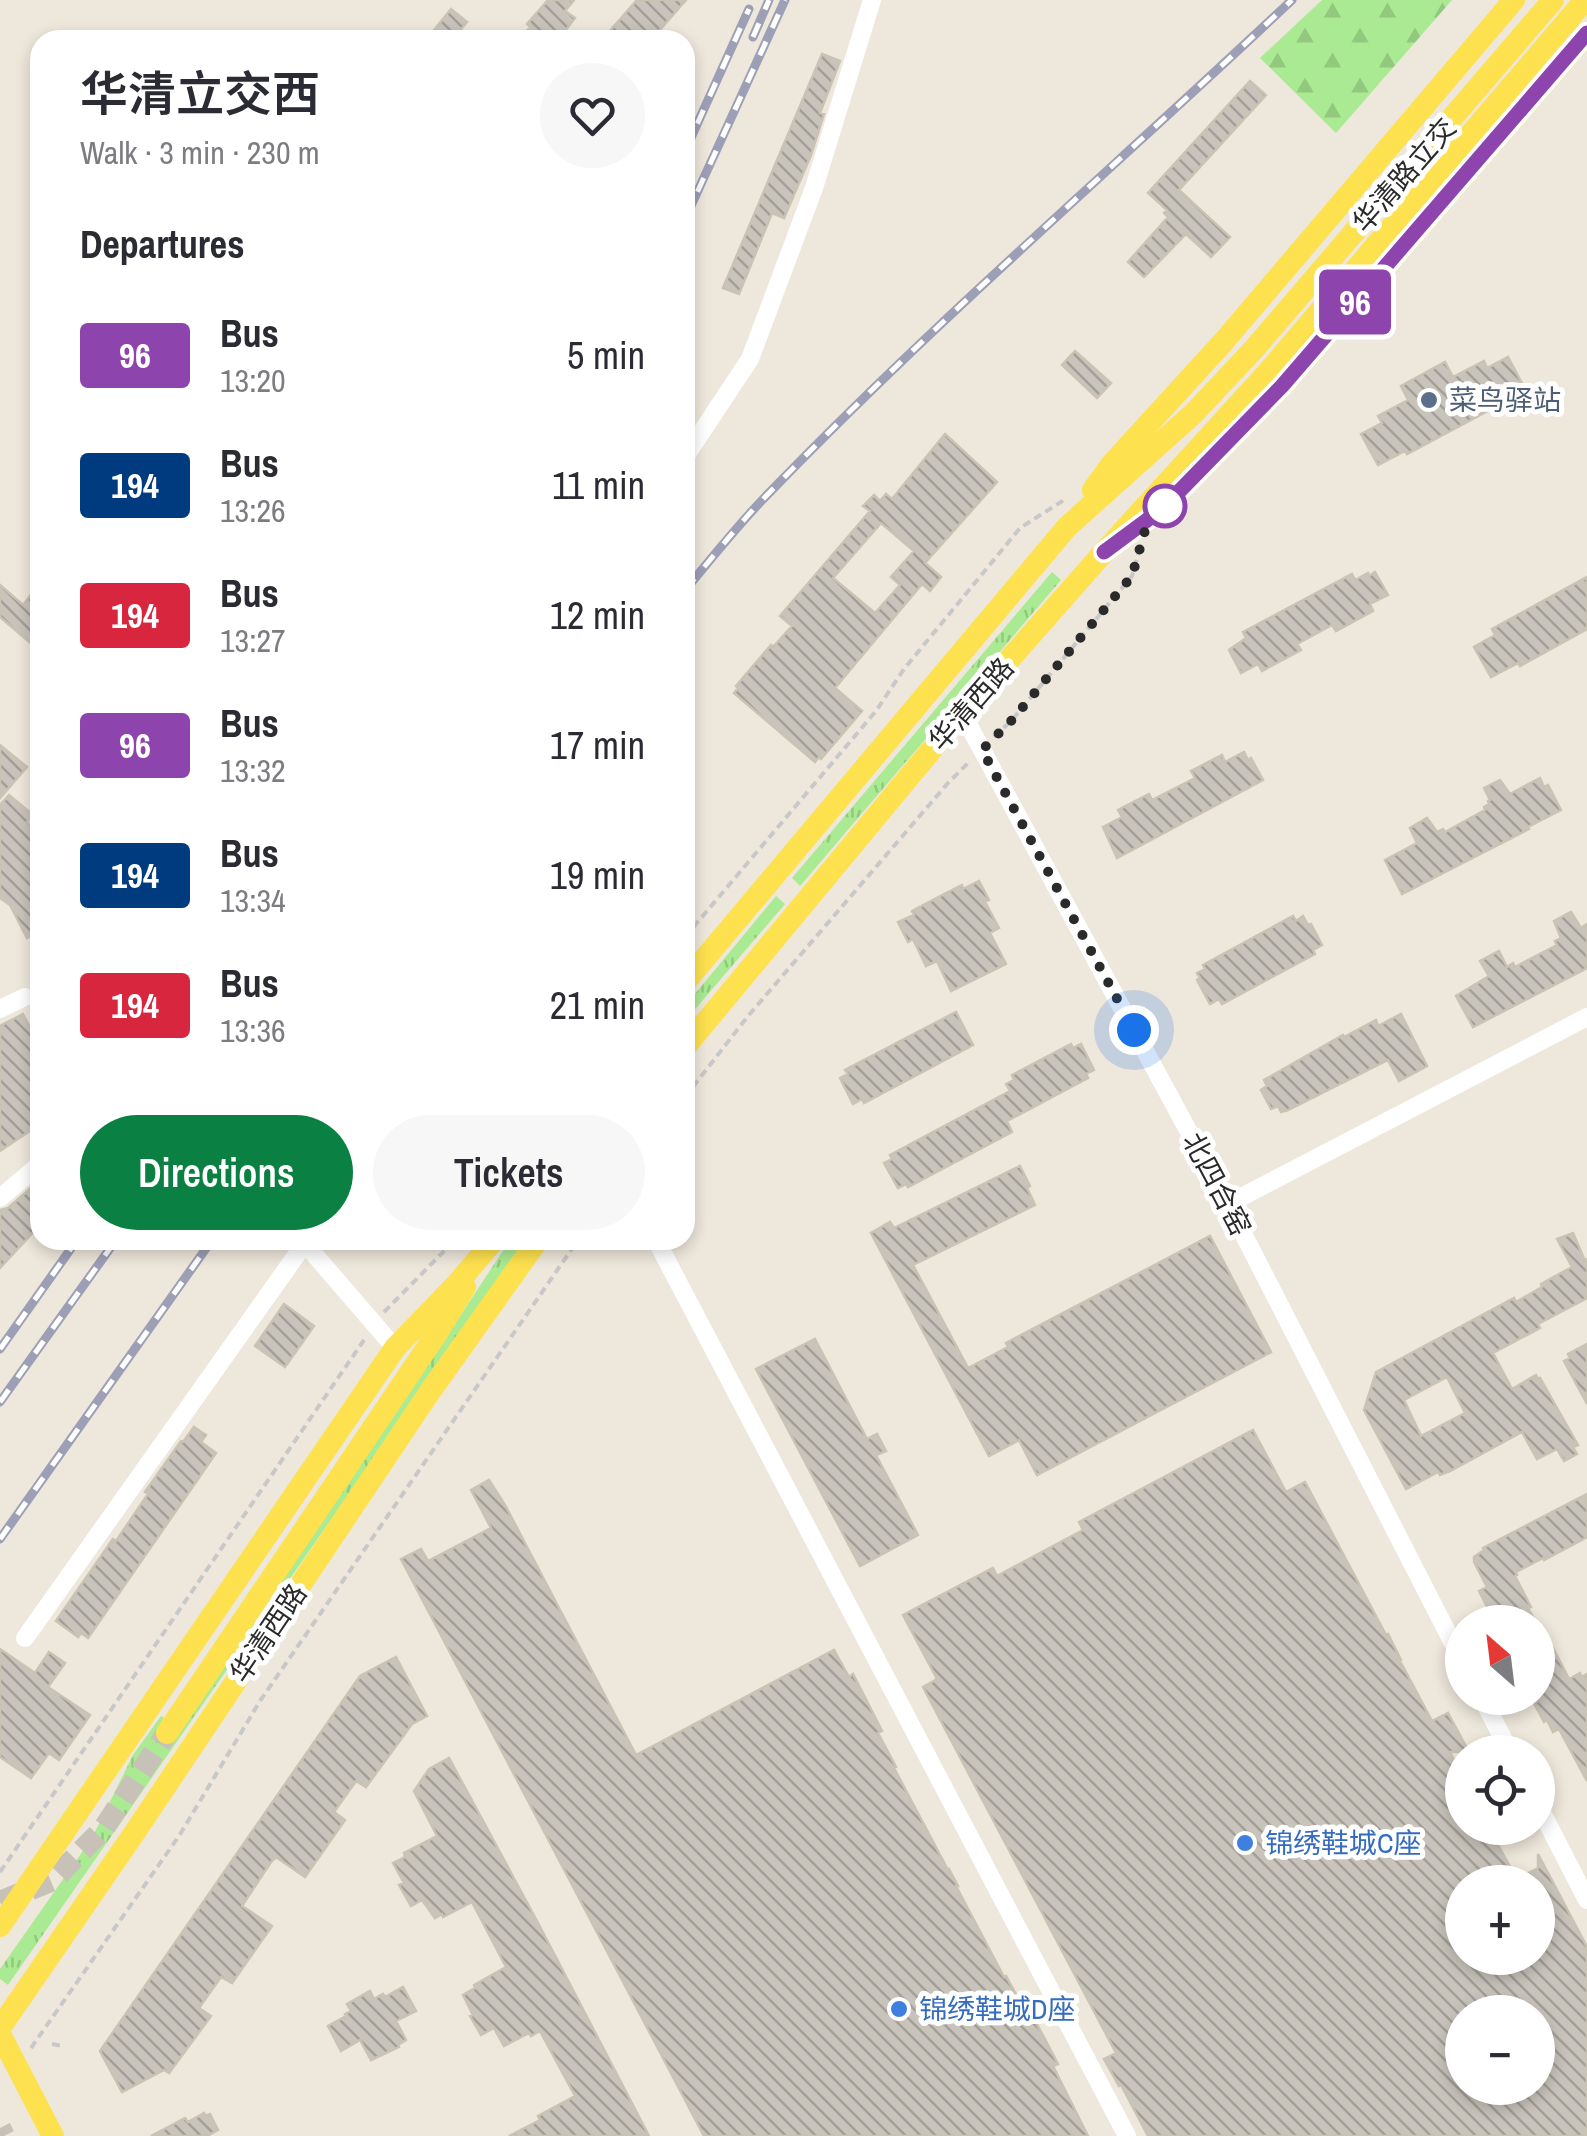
<!DOCTYPE html>
<html lang="en">
<head>
<meta charset="utf-8">
<style>
  body { margin:0; font-family:"Archivo Narrow","Noto Sans SC",sans-serif; background:#f7f7f7; color:#2b2b33; height:100vh; display:flex; flex-direction:column; font-size:38px; white-space:nowrap }
  * { box-sizing:border-box; margin:0 }
  p { font-size:32px; color:#7c7c81 }
  .icon { flex:none; width:55px; height:55px; fill:none; stroke:currentColor; stroke-width:2; stroke-linecap:round; stroke-linejoin:round }
  .map { position:relative; flex:1; overflow:hidden }
  .side { position:absolute; left:30px; top:30px; width:665px; height:1220px; display:flex; flex-direction:column; background:#fff; border-radius:30px; box-shadow:0 5px 15px #0003 }
  .side>* { flex:none }
  .badge { padding:0 20px; border-radius:8px; font-size:35px; line-height:65px }
  .needle { width:65px; rotate:332deg }
  .tools { position:absolute; left:1445px; top:1605px; display:grid; gap:20px }
  .tools a { display:grid; place-items:center; width:110px; height:110px; border-radius:50%; background:#fff; box-shadow:0 5px 15px #0003; font-size:50px }
  .you { position:absolute; width:50px; height:50px; margin:-25px; border:8px solid #fff; border-radius:50%; background:#1a73e8; box-shadow:0 0 0 15px #1a73e833 }
  .map>.badge { position:absolute; translate:-50% -50%; box-shadow:0 0 0 5px #fff }
  h2 { padding:0 50px; font-size:38px; line-height:90px }
  .round { display:grid; place-items:center; flex:none; width:105px; height:105px; border-radius:52px; background:#f7f7f7 }
  .overview { display:flex; align-items:center; justify-content:space-between; height:170px; padding:0 50px }
  h1 { font-size:48px; font-weight:600; line-height:75px }
  .action { display:flex; gap:20px; margin-top:auto; padding:20px 50px }
  .action a { flex:1; height:115px; border-radius:60px; background:#0b8043; color:#fff; font-size:40px; font-weight:600; line-height:115px; text-align:center }
  .action a+a { background:#f7f7f7; color:#2b2b33 }
  ul { padding:0; list-style:none }
  li { display:flex; align-items:center; gap:30px; height:130px; padding:0 50px }
  li div { flex:1 }
  li b { display:block; font-size:38px }
  li em { font-style:normal }
  li .badge { min-width:110px; font-weight:700; text-align:center }
  .map>svg:first-child { display:block }
</style>
</head>
<body>
<div class="map">
<svg width="1587" height="2136" viewBox="0 0 1587 2136">
  <defs>
    <pattern id="grass-tufts" width="24" height="20" patternUnits="userSpaceOnUse" patternTransform="scale(2.5)"><rect width="24" height="20" fill="#aaea92"/><path d="M3 7l-1-3M5 7V3M7 7l1-3M15 17l-1-3M17 17v-4M19 17l1-3" fill="none" stroke="#92c97e"/></pattern>
    <pattern id="forest-firs" width="22" height="20" patternUnits="userSpaceOnUse" patternTransform="scale(2.5)"><rect width="22" height="20" fill="#aaea92"/><path d="M5 1l3.5 6h-7zM16 11l3.5 6h-7z" fill="#92c97e"/></pattern>
    <pattern id="building-back-hatch" width="6" height="6" patternUnits="userSpaceOnUse" patternTransform="scale(2.5)"><rect width="6" height="6" fill="#c9c4bb"/><path d="M-1 5l2 2M0 0l6 6M5-1l2 2" fill="none" stroke="#a39f98"/></pattern>
  </defs>
  <rect width="100%" height="100%" fill="#eee7db"/>
  <path fill="url(#grass-tufts)" d="M 1052,572 L 1061,580 L 800,886 L 792,878 Z
    M 776,896 L 785,904 L 685,1021 L 685,1006 Z
    M 510,1240 L 525,1240 L 8,1985 L 0,1979 L 0,1969 L 92,1838 L 133,1755 L 161,1716 L 179,1728 L 424,1371 Z"/>
  <path fill="url(#forest-firs)" d="M 1322,0 L 1452,0 L 1336,133 L 1260,58 Z"/>
  <path fill="url(#building-back-hatch)" stroke="#c9c3b4" stroke-width="2.5" fill-rule="evenodd" d="M 548,0 L 574,0 L 565,11 L 575,18 L 558,40 L 534,40 L 525,33 L 530,27 L 527,24 Z
    M 637,0 L 686,0 L 659,31 L 669,40 L 615,40 L 607,34 Z
    M 451,9 L 467,22 L 452,40 L 426,40 Z
    M 822,54 L 840,61 L 820,113 L 824,114 L 811,155 L 784,218 L 772,213 L 739,294 L 723,288 Z
    M 1250,81 L 1266,95 L 1179,190 L 1230,237 L 1211,257 L 1186,234 L 1144,277 L 1128,262 L 1168,217 L 1164,213 L 1167,210 L 1148,193 Z
    M 1075,351 L 1111,383 L 1097,398 L 1062,365 Z
    M 1508,357 L 1524,387 L 1498,402 L 1499,405 L 1407,454 L 1405,451 L 1378,465 L 1361,434 L 1382,423 L 1378,416 L 1408,400 L 1401,386 L 1445,362 L 1453,377 L 1484,361 L 1487,368 Z
    M 945,434 L 997,482 L 925,563 L 941,577 L 930,591 L 922,584 L 835,688 L 862,711 L 821,759 L 819,757 L 815,762 L 734,693 L 738,688 L 736,686 L 771,645 L 773,647 L 792,626 L 780,616 L 870,511 L 863,506 L 874,495 L 880,501 L 886,494 L 892,499 ZM 881,523 L 914,551 L 891,577 L 900,585 L 875,613 L 833,578 Z
    M 1375,572 L 1388,595 L 1370,604 L 1373,611 L 1336,631 L 1332,625 L 1297,644 L 1301,650 L 1262,671 L 1258,664 L 1241,673 L 1229,650 L 1246,638 L 1243,632 L 1352,574 L 1355,580 L 1368,573 L 1369,576 Z
    M 1587,577 L 1587,629 L 1520,666 L 1518,663 L 1491,677 L 1474,647 L 1495,635 L 1492,629 Z
    M 40,583 L 40,651 L 0,617 L 0,585 L 23,605 Z
    M 0,745 L 27,767 L 0,798 Z
    M 1244,752 L 1248,760 L 1251,758 L 1263,780 L 1117,858 L 1103,827 L 1122,817 L 1118,810 L 1149,794 L 1152,800 L 1195,778 L 1191,771 L 1222,755 L 1225,762 Z
    M 1540,778 L 1544,787 L 1548,785 L 1561,810 L 1528,827 L 1529,829 L 1402,894 L 1385,860 L 1417,843 L 1410,828 L 1427,818 L 1437,832 L 1443,829 L 1445,832 L 1485,810 L 1484,807 L 1489,804 L 1488,801 L 1490,800 L 1484,788 L 1500,780 L 1510,794 Z
    M 9,795 L 33,815 L 27,822 L 40,835 L 40,901 L 34,909 L 40,920 L 40,931 L 27,938 L 10,905 L 0,898 L 0,805 Z
    M 979,881 L 989,900 L 985,902 L 999,928 L 990,933 L 1006,964 L 951,991 L 937,961 L 926,966 L 913,939 L 908,942 L 898,922 L 914,915 L 912,911 L 946,893 L 962,885 L 963,889 Z
    M 1571,912 L 1581,928 L 1587,924 L 1587,968 L 1473,1027 L 1456,996 L 1489,976 L 1480,961 L 1499,951 L 1507,967 L 1513,963 L 1515,967 L 1557,945 L 1555,941 L 1561,938 L 1554,921 Z
    M 1293,916 L 1296,921 L 1303,916 L 1308,925 L 1311,924 L 1322,945 L 1313,950 L 1315,954 L 1222,1004 L 1219,999 L 1210,1004 L 1197,980 L 1200,978 L 1197,973 L 1205,969 L 1203,965 Z
    M 956,1012 L 973,1045 L 864,1103 L 862,1099 L 853,1104 L 840,1078 L 848,1074 L 845,1070 Z
    M 23,1014 L 40,1047 L 40,1124 L 0,1151 L 0,1026 Z
    M 1401,1014 L 1427,1066 L 1399,1081 L 1388,1060 L 1288,1110 L 1281,1112 L 1278,1106 L 1271,1109 L 1261,1090 L 1267,1086 L 1264,1080 L 1343,1035 L 1344,1037 L 1376,1020 L 1378,1026 Z
    M 1071,1044 L 1073,1048 L 1081,1044 L 1094,1070 L 1086,1074 L 1088,1078 L 1007,1121 L 1012,1132 L 908,1187 L 906,1184 L 898,1188 L 884,1163 L 892,1159 L 890,1155 L 1010,1091 L 1006,1084 L 1014,1080 L 1012,1075 Z
    M 1020,1166 L 1030,1186 L 1027,1188 L 1035,1205 L 913,1265 L 968,1368 L 1008,1347 L 1006,1343 L 1210,1236 L 1271,1352 L 1037,1475 L 1019,1440 L 989,1456 L 871,1233 L 890,1222 L 894,1228 Z
    M 40,1180 L 40,1225 L 0,1268 L 0,1210 L 8,1208 Z
    M 1573,1233 L 1585,1261 L 1587,1259 L 1587,1298 L 1538,1324 L 1540,1328 L 1493,1353 L 1512,1389 L 1536,1375 L 1538,1379 L 1540,1378 L 1578,1445 L 1573,1447 L 1577,1454 L 1564,1461 L 1557,1449 L 1537,1459 L 1522,1432 L 1450,1471 L 1440,1475 L 1438,1472 L 1406,1489 L 1364,1410 L 1376,1372 L 1514,1298 L 1516,1302 L 1542,1287 L 1541,1284 L 1572,1267 L 1557,1239 ZM 1447,1377 L 1465,1413 L 1421,1436 L 1404,1400 Z
    M 284,1304 L 314,1326 L 285,1367 L 255,1346 Z
    M 815,1339 L 867,1439 L 877,1434 L 886,1451 L 876,1455 L 918,1535 L 860,1566 L 756,1369 Z
    M 1587,1344 L 1587,1404 L 1564,1361 L 1570,1358 L 1568,1354 Z
    M 194,1427 L 206,1435 L 201,1442 L 216,1453 L 88,1638 L 81,1633 L 78,1637 L 56,1621 L 113,1539 L 116,1541 L 148,1494 L 145,1492 L 181,1441 L 183,1442 Z
    M 1253,1430 L 1286,1492 L 1305,1482 L 1386,1635 L 1388,1634 L 1401,1660 L 1400,1661 L 1432,1721 L 1448,1713 L 1469,1752 L 1450,1752 L 1462,1776 L 1462,1828 L 1530,1828 L 1498,1845 L 1517,1879 L 1538,1868 L 1538,1854 L 1587,1947 L 1587,2136 L 1148,2136 L 1121,2085 L 1119,2086 L 1104,2059 L 1116,2053 L 923,1687 L 937,1679 L 903,1615 L 993,1568 L 997,1576 L 1083,1530 L 1079,1522 ZM 1462,1882 L 1538,1882 L 1538,1958 L 1462,1958 ZM 1462,2012 L 1538,2012 L 1538,2088 L 1462,2088 Z
    M 489,1480 L 505,1505 L 636,1755 L 834,1650 L 849,1677 L 853,1674 L 882,1731 L 878,1733 L 896,1767 L 894,1768 L 948,1870 L 949,1869 L 958,1886 L 956,1886 L 1004,1977 L 1006,1976 L 1026,2013 L 1030,2011 L 1058,2064 L 1053,2066 L 1088,2136 L 704,2136 L 401,1559 L 421,1549 L 428,1561 L 491,1528 L 471,1490 Z
    M 1587,1494 L 1587,1537 L 1544,1560 L 1543,1558 L 1516,1572 L 1517,1575 L 1515,1576 L 1531,1607 L 1528,1608 L 1536,1622 L 1495,1622 L 1479,1591 L 1487,1587 L 1474,1562 L 1474,1557 L 1484,1550 L 1483,1548 Z
    M 1543,1640 L 1549,1640 L 1569,1679 L 1580,1673 L 1582,1677 L 1587,1674 L 1587,1781 L 1559,1729 L 1553,1732 L 1547,1720 L 1544,1722 L 1534,1703 L 1538,1701 L 1538,1643 Z
    M 0,1649 L 35,1673 L 49,1652 L 65,1663 L 48,1687 L 90,1715 L 59,1760 L 49,1753 L 31,1778 L 0,1757 Z
    M 396,1657 L 427,1716 L 412,1724 L 366,1787 L 356,1781 L 334,1812 L 345,1820 L 305,1877 L 276,1857 L 271,1862 L 242,1906 L 272,1926 L 232,1983 L 221,1977 L 199,2008 L 211,2016 L 169,2073 L 164,2070 L 122,2092 L 100,2051 L 360,1676 Z
    M 449,1758 L 537,1921 L 649,2136 L 509,2136 L 540,2120 L 538,2116 L 575,2096 L 540,2031 L 531,2036 L 529,2033 L 504,2046 L 494,2028 L 481,2035 L 470,2016 L 473,2015 L 463,1995 L 475,1988 L 474,1985 L 506,1967 L 472,1902 L 443,1917 L 442,1914 L 435,1918 L 422,1900 L 411,1906 L 399,1885 L 404,1883 L 393,1863 L 405,1857 L 404,1853 L 437,1836 L 414,1791 L 429,1769 Z
    M 403,1987 L 416,2011 L 396,2021 L 406,2040 L 398,2045 L 399,2047 L 371,2060 L 360,2040 L 341,2051 L 328,2026 L 346,2016 L 345,2014 L 351,2011 L 347,2004 L 370,1991 L 374,1999 L 383,1994 L 385,1997 Z
    M 204,2113 L 205,2116 L 210,2114 L 218,2130 L 207,2136 L 151,2136 L 185,2118 L 188,2122 Z"/>
  <g fill="none" stroke-linecap="round" stroke-linejoin="round">
    <path stroke="#c7c1b8" stroke-width="22" stroke-dasharray="22 11" stroke-linecap="butt" d="M 0,1902 L 53,1880 L 104,1828 L 167,1733
      M 0,2128 L 4,2136"/>
    <path stroke="#c8c8c8" stroke-width="4" stroke-dasharray="8 5" stroke-linecap="butt" d="M 994,737 L 1012,720 L 1132,576 L 1141,544
      M 685,937 L 876,711 L 904,669 L 1020,528 L 1064,500
      M 685,1097 L 748,1016 L 948,783 L 970,761
      M 384,1312 L 455,1240
      M 0,1872 L 364,1340
      M 52,2044 L 62,2046
      M 31,2048 L 179,1836 L 260,1701 L 578,1240"/>
    <path stroke="#fff" stroke-width="18" d="M 685,457 L 750,359 L 814,188 L 872,0
      M 962,713 L 1228,1204 L 1462,1661
      M 0,1009 L 25,997
      M 0,1198 L 40,1164
      M 1228,1204 L 1587,1017
      M 302,1240 L 395,1348
      M 656,1240 L 1127,2136
      M 25,1638 L 305,1243
      M 1482,1698 L 1510,1752
      M 1538,1805 L 1587,1900"/>
    <path stroke="#fee14f" stroke-width="22" d="M 1093,490 L 1111,465 L 1225,340 L 1514,0
      M 1180,490 L 1282,386 L 1587,33
      M 685,982 L 1067,527 L 1193,414 L 1254,349 L 1553,0
      M 685,1047 L 962,713 L 1104,552 L 1269,371 L 1585,0
      M 167,1733 L 437,1333 L 465,1287
      M 0,1926 L 395,1348 L 456,1285 L 494,1240
      M 0,2028 L 135,1832 L 429,1393 L 538,1240
      M 0,2034 L 53,2136"/>
    <defs>
      <path id="rail" d="M 753,37 L 769,0
        M 685,151 L 749,9
        M 685,219 L 785,0
        M 685,590 C 713,557 740,522 770,492 C 936,320 1118,164 1292,0
        M 0,1349 L 77,1240
        M 0,1402 L 116,1240
        M 0,1539 L 212,1240"/>
    </defs>
    <use href="#rail" stroke="#9d9fb7" stroke-width="9"/>
    <use href="#rail" stroke="#fff" stroke-width="5" stroke-dasharray="15" stroke-linecap="butt"/>
  </g>
  <g fill="none" stroke-linecap="round" stroke-linejoin="round">
    <defs>
      <path id="line" d="M 1104,552 L 1162,509 L 1282,386 L 1587,33"/>
    </defs>
    <use href="#line" stroke="#fff" stroke-width="22"/>
    <use href="#line" stroke="#8e44ad" stroke-width="15"/>
    <path stroke="#2a2a2a" stroke-width="10" stroke-dasharray="0 18" d="M 1134,1030 L 982,750 L 1012,720 L 1132,576 L 1148,520 L 1165,506"/>
  </g>
  <circle fill="#5c6f8a" stroke="#fff" stroke-width="4" cx="1429" cy="400" r="10"/>
  <circle fill="#fff" stroke="#8e44ad" stroke-width="5" cx="1165" cy="506" r="20"/>
  <g fill="#3f7fe0" stroke="#fff" stroke-width="4">
    <circle cx="1245" cy="1843" r="10"/>
    <circle cx="899" cy="2009" r="10"/>
  </g>
  <g text-anchor="middle" stroke-width="10" stroke-linejoin="round" paint-order="stroke">
    <g font-size="28" fill="#2a2a2a" stroke="#fff">
      <text transform="translate(1404 175) rotate(-49)" y="10">华清路立交</text>
      <text transform="translate(971 704) rotate(-49)" y="10">华清西路</text>
      <text transform="translate(1217 1184) rotate(62)" y="10">北四合窑</text>
      <text transform="translate(268 1633) rotate(-56)" y="10">华清西路</text>
    </g>
    <g font-size="28" fill="#4e5e75" stroke="#fff" text-anchor="start">
      <text x="1449" y="410">菜鸟驿站</text>
    </g>
    <g font-size="28" fill="#366cbe" stroke="#fff" text-anchor="start">
      <text x="1265" y="1853">锦绣鞋城C座</text>
      <text x="919" y="2019">锦绣鞋城D座</text>
    </g>
  </g>
</svg>
<div class="tools">
<a><svg class="needle" viewBox="-14 -14 28 28"><path d="M0-13l5 13h-10z" fill="#e53935"/><path d="M0 13l5-13h-10z" fill="#7c7c81"/></svg></a>
<a><svg class="icon" aria-label="locate" viewBox="0 0 24 24"><circle cx="12" cy="12" r="6"/><path d="M12 2v4M12 18v4M2 12h4M18 12h4"/></svg></a>
<a>+</a>
<a>−</a>
</div>
<div class="you" style="left:1134px;top:1030px"></div>
<b class="badge" style="left:1355px;top:302px;background:#8e44ad;color:#fff">96</b>
<section class="side">
<div class="overview"><div><h1>华清立交西</h1><p>Walk · 3 min · 230 m</p></div><a class="round"><svg class="icon" aria-label="heart" viewBox="0 0 24 24"><path d="M12 20l-8-8c-3-5 5-10 8-4 3-6 11-1 8 4z"/></svg></a></div>
<h2>Departures</h2>
<ul>
<li><span class="badge" style="background:#8e44ad;color:#fff">96</span><div><b>Bus</b><p>13:20</p></div><em>5 min</em></li>
<li><span class="badge" style="background:#003b80;color:#fff">194</span><div><b>Bus</b><p>13:26</p></div><em>11 min</em></li>
<li><span class="badge" style="background:#d7263d;color:#fff">194</span><div><b>Bus</b><p>13:27</p></div><em>12 min</em></li>
<li><span class="badge" style="background:#8e44ad;color:#fff">96</span><div><b>Bus</b><p>13:32</p></div><em>17 min</em></li>
<li><span class="badge" style="background:#003b80;color:#fff">194</span><div><b>Bus</b><p>13:34</p></div><em>19 min</em></li>
<li><span class="badge" style="background:#d7263d;color:#fff">194</span><div><b>Bus</b><p>13:36</p></div><em>21 min</em></li>
</ul>
<div class="action"><a>Directions</a><a>Tickets</a></div>
</section>
</div>
</body>
</html>
